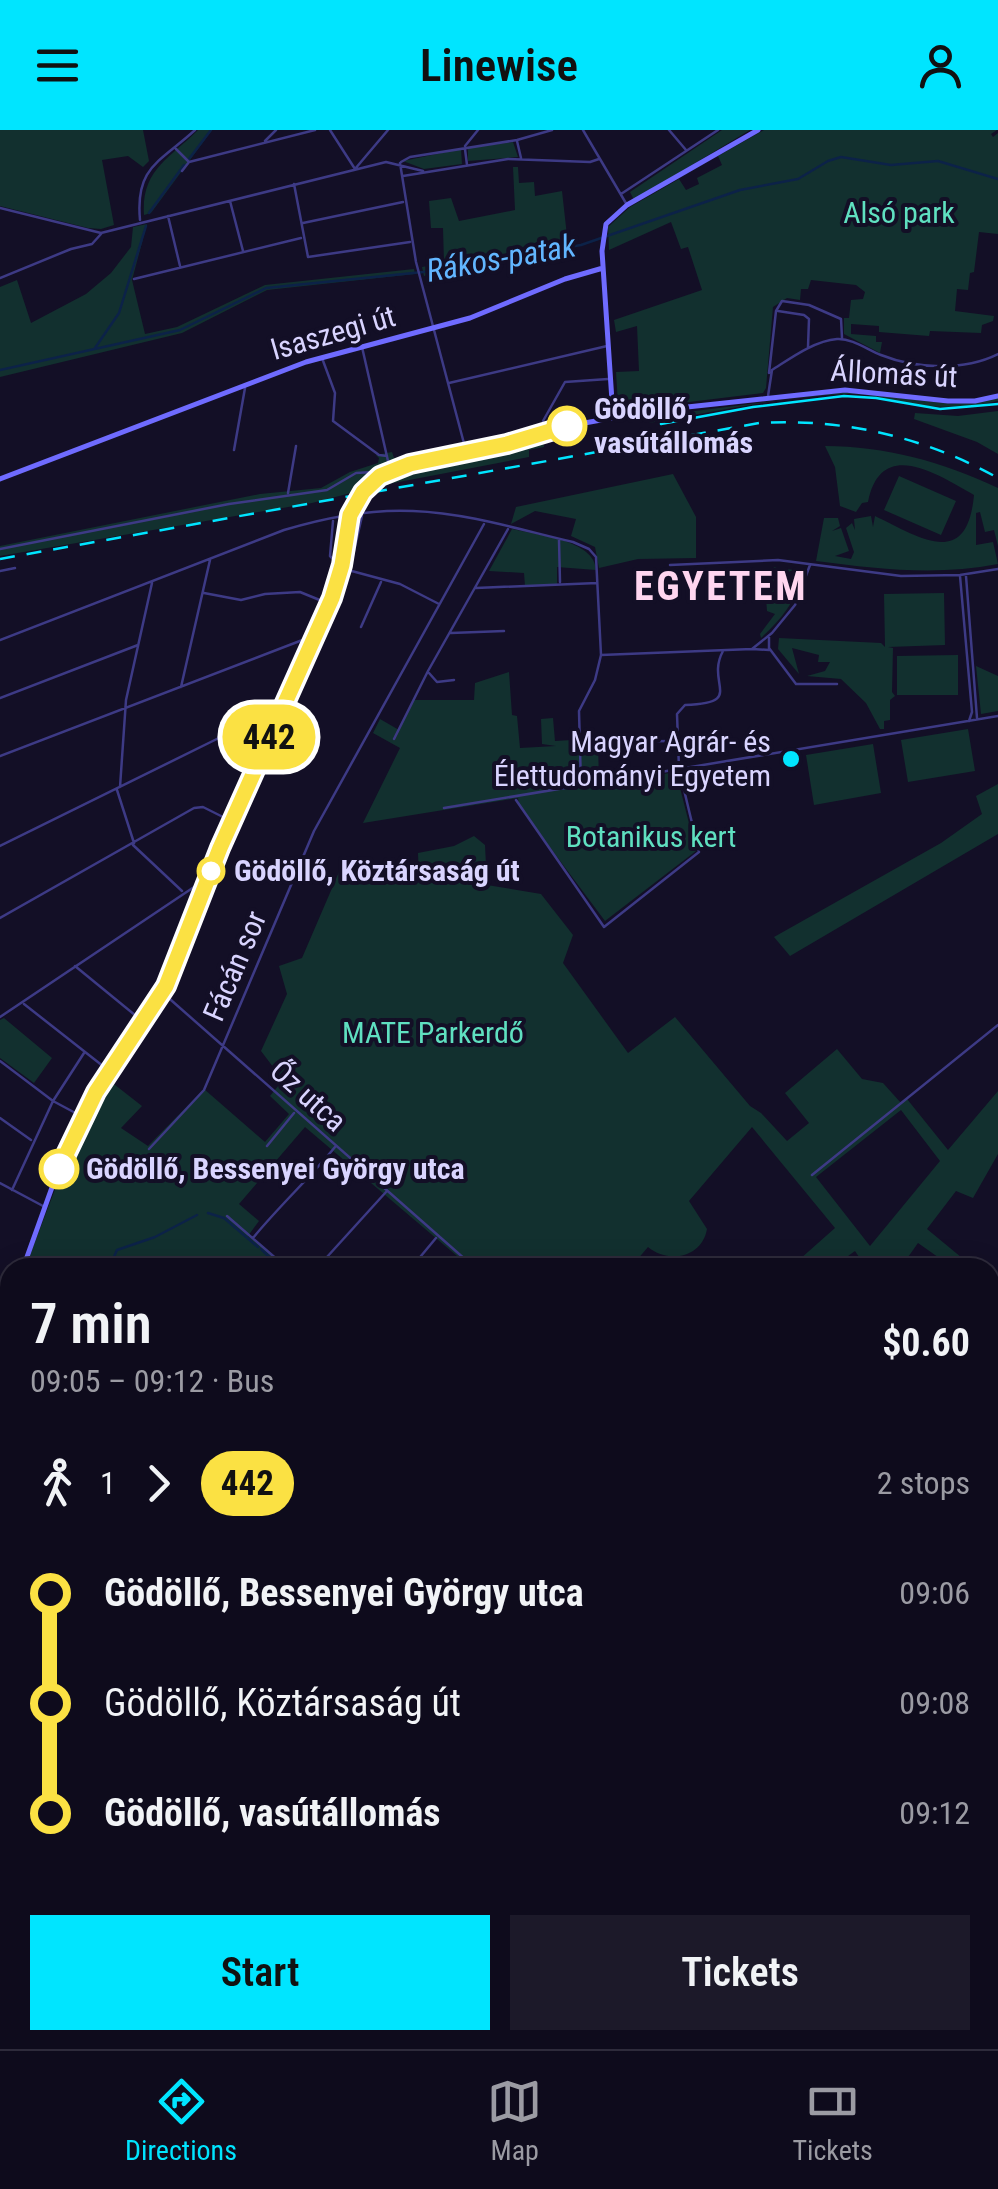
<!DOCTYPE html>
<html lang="en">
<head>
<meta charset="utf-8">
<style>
  body { margin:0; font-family:"Roboto Condensed",sans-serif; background:#1c1929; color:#f1f3f6; height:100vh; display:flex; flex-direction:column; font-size:38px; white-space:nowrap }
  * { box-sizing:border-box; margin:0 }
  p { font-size:32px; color:#9b9ba3 }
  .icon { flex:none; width:55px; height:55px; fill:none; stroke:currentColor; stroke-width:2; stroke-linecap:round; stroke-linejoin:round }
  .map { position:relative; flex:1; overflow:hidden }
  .drawer { position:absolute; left:0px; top:1128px; width:1000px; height:792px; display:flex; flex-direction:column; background:#0e0b1c; border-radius:30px 30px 0 0; box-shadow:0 5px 25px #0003,0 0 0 2px #2e2b3b }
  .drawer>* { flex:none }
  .badge { padding:0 20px; border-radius:32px; font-size:35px; line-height:65px }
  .map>.badge { position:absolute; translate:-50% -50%; box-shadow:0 0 0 5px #fff }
  .legs { display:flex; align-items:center; gap:15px; height:110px; padding:0 30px; font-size:32px }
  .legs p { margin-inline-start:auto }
  .head { display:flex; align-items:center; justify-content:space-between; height:170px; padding:0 30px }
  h1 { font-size:55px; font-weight:600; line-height:75px }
  .cta { display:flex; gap:20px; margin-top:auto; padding:20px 30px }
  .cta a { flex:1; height:115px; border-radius:0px; background:#00e5ff; color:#111; font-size:40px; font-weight:600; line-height:115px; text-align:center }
  .cta a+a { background:#1c1929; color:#f1f3f6 }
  ul { padding:0 30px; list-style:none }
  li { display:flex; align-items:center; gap:35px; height:110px; font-size:38px }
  li i { display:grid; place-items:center; width:15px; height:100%; margin:0 12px; background:currentColor }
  li i::after { content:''; width:25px; height:25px; margin:-12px; border:8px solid; border-radius:50%; background:#0e0b1c }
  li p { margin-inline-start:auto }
  li:first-child i { background:linear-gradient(#0000 50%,currentColor 0) }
  li:last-child i { background:linear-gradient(currentColor 50%,#0000 0) }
  header { display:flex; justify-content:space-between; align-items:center; height:130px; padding:0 30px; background:#00e5ff; color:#111; font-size:45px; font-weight:600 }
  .dock { display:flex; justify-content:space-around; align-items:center; height:140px; border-top:2px solid #2e2b3b; background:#0e0b1c; font-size:28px; color:#9b9ba3 }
  .dock a { display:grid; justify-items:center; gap:5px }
  .dock .selected { color:#00e5ff }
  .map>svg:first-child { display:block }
</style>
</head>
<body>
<header><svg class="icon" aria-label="menu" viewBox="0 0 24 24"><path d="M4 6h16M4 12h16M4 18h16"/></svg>Linewise<svg class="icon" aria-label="person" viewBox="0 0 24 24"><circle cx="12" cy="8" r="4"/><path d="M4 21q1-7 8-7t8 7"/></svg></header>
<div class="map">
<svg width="998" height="1919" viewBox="0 0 998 1919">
  <rect width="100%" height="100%" fill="#130f26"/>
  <path fill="#12302f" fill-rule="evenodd" d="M 0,0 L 143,0 L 149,31 L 143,37 L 128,26 L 102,30 L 114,95 L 101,99 L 88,98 L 0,76 Z
    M 198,0 L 212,0 L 151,83 L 144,85 C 141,40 169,29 198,0 Z
    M 722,0 L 750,0 L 634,70 L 630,62 Z
    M 764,0 L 997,0 L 991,4 L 993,7 L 998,3 L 998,104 L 979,102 L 974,142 L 970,143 L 968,160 L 957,159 L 955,181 L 994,186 L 993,191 L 982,195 L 981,203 L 930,201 L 929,206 L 879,202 L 879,196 L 851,194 L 851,204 L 876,206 L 876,212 L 882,212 L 880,223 L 844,204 L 844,188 L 849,188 L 851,170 L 863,169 L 865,162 L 856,155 L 811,150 L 808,159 L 801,159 L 800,170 L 787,168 L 773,177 L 766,258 L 763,263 L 623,280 L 618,274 L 616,242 L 639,241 L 637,196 L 616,202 L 614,190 L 702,160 L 688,117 L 681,119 L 671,92 L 609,120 L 608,97 L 630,77 L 679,49 L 686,60 L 699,54 L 697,48 L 722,35 L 718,26 Z
    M 513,12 L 518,27 L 468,31 L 468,18 Z
    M 461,19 L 462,34 L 424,39 L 403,31 Z
    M 513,37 L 518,37 L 519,53 L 534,52 L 535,66 L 562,61 L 568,115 L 492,128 L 492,134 L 424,146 L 422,137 L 444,133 L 443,98 L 431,98 L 429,71 L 451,68 L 459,91 L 515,80 Z
    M 147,94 L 132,150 L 145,204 L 177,197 L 265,155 L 414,139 L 415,144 L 267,160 L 182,203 L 0,247 L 0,157 L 17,150 L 31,193 L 86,164 L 111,143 L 131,117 L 133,97 Z
    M 844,262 L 952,274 L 998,268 L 998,271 C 970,277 943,279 914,274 C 891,270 870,263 846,264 C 780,267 714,282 649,293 L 648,287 Z
    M 998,281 L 998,324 L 977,312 L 914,289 L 915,283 L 958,286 Z
    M 541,297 L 544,317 L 529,320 L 529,327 L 378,356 L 312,373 L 0,426 L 0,416 L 260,364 L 321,358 L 350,342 L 378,333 L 379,328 L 376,325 L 392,322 L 394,328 L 496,310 Z
    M 825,316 C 885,316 943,332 998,358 L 998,416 L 994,400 L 985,402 L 980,382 L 976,383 L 976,415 L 993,412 L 998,434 C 936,446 878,439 816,431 L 824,388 L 838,388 L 840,396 L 832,401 L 841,398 L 849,421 L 835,426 L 851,429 L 854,422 L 846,398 L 852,393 L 855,400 L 854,389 L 871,386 L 873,397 L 875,386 C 919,407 967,441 974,365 C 937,344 881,307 868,372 L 862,373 L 856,382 L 840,376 L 835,337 Z
    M 673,344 L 696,387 L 696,428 L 638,429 L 599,438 L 595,417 L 571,406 L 576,389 L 535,381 L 511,394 L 516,377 Z
    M 899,346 L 956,371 L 941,405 L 884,380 Z
    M 512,399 C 537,405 595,410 596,440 L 557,437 L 557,455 L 525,456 L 524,443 L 489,441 Z
    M 775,437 L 793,440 L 778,446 L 782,454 L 790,460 L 798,443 L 805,444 C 795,471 782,489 761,508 L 760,504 L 775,484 L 767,481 L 764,442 Z
    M 944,463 L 945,515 L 888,517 L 893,518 L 892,562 L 895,566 L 890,570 L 890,590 L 884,591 L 884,599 L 880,599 L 866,573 L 841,549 L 807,546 L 825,541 L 830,532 L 818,532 L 819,525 L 792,518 L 799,544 L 778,519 L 779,508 L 881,513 L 885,517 L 884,464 Z
    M 958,525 L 958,565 L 897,565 L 897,526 Z
    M 976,536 L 998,546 L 998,581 L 981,584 Z
    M 509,542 L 512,585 L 517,586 L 520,618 L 556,616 L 542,614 L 541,589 L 553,588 L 555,611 L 572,610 L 580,605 L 598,611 L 599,654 L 676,642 L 696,721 L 605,791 L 519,676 L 518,668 L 363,693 L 400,618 L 373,603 L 380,589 L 399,600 L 414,570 L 474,570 L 475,553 Z
    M 968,599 L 975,641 L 908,652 L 901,610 Z
    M 873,614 L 881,663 L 814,675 L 806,625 Z
    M 998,654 L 998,704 L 790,826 L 774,807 L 941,713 L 982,684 L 976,666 Z
    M 474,706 L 485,715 L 487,755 L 541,764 L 573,805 L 563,833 L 628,923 L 675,887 L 750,976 L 761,983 L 787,1011 L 809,993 L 785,963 L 837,919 L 862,949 L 883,953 L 901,973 L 907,969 L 948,1020 L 998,961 L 998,1024 L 973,1068 L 956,1061 L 927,1099 L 973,1137 L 952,1137 L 918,1113 L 901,1137 L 860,1137 L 863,1133 L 855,1121 L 833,1137 L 807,1137 L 800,1129 L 835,1098 L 752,997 L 689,1071 L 707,1099 C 702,1128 668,1134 648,1117 L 631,1137 L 470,1137 L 305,997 L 239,1074 L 259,1091 L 248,1106 L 287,1137 L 25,1138 L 67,1028 L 92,977 L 96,979 L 110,951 L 142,976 L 121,998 L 148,1016 L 204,959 L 265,1012 L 289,984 L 270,966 L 283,950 L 261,921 L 287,864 L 279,836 L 302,828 L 345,728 L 359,740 L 419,747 L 418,723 L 454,716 ZM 901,980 L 940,1031 L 870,1116 L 816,1047 Z
    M 4,888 L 52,928 L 34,953 L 0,928 L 0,890 Z
    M 10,1175 L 10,1567 L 0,1583 L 0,1194 Z
    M 0,1664 L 10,1672 L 10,1910 L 116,1910 L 126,1919 L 0,1919 Z
    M 990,1829 L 998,1834 L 998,1919 L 864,1919 L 869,1910 L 990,1910 Z
    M 292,1910 L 449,1910 L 454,1919 L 278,1919 Z
    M 569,1910 L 725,1910 L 743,1919 L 564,1919 Z"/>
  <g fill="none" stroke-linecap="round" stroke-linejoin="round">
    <path stroke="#0c2248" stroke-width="2.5" d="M 189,29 L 211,0
      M 149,83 L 184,35
      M 95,218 L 119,183 L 146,96
      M 0,240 L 180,200 L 266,158 L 423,142 L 581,115 L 740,60 L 798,49 L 828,31 L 841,27 L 891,35 L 938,31 L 998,49
      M 208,1083 L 224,1088 L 258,1117
      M 261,1119 L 281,1138
      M 109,1138 L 117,1120 L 155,1107 L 197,1085
      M 990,1277 L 998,1257
      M 0,1352 L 10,1332
      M 623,1919 L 627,1910"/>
    <path stroke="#3d3a85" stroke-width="2.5" d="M 330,0 L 355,39 L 388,0
      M 583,0 L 627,75
      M 669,0 L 686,20
      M 265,11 L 276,0
      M 517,11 L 521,28
      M 465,16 L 478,0
      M 176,19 L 188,31
      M 465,19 L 467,35
      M 401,32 L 410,27 L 517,10 L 552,0
      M 400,33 L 416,132 L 466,321
      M 182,41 L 189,32 L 315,0
      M 403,46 L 508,29 L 590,32 L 599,29
      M 294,54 L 308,127 L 410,112
      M 621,64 L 718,0
      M 230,71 L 243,121
      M 0,78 L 101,103 L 386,32 L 423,41
      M 168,86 L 180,136
      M 140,90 C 135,37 160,32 195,0
      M 303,93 L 403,72
      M 0,148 L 71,119 L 92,114 L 101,104
      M 134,149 L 301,108
      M 778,181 L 804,185 L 809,189 L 808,217
      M 362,217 L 388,331
      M 322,228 L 335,263 L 333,291 L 379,325 L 387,326
      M 769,243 L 776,181 L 782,171 L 809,175 L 841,189 L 842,208
      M 449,253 L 607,216
      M 768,266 L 772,240 C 791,228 814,211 837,209 C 852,208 868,220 881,225 C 916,239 964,241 998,224
      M 543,291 L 565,252 L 608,249
      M 234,320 L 245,258
      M 288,363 L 296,316
      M 333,391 L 330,426 L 338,434
      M 559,410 L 560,452
      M 0,419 L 229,374 L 327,360 L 356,343 L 373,342 L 389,333 L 433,324
      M 670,435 L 778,430 L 901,446 L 960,445 L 998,439
      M 348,440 L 400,454 L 439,474
      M 0,441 L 15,438
      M 960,446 L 972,582 L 969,591
      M 966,446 L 977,588
      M 337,458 L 351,434 L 362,386
      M 476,458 L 597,453
      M 204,463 L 241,470 L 265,464 L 300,462 L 327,473
      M 361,497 L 381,452
      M 451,503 L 504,501
      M 769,507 L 769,518 L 796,554 L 837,554
      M 0,510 L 284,400 C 324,388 372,379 413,381 C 467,383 521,400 573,412 L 589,419 L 596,427 L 601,525 L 595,550 L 579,581 L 581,656
      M 752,519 L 769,520
      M 601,525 L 752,519 L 772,503 L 795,475 L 810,435
      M 429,543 L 437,552 L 454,550
      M 181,557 L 210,430
      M 0,568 L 138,515
      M 394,609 L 428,541 L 508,399
      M 590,612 L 674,611
      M 0,626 L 305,509 L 312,509
      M 120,657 L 126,570 L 152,453
      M 117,660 L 134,713
      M 516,670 L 604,797 L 699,722 L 679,639 L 677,584 L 685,575 C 746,573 705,554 723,521
      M 444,678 L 998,586
      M 133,715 L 182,761
      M 0,716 L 231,602 L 245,599 L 267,609
      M 0,788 L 194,678 L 203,677 L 231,691
      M 75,836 L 141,890
      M 163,863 L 475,1138
      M 24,874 L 108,940
      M 0,887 L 206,749
      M 0,931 L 53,971 L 81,986
      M 0,988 L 31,1010
      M 267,1016 L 294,983
      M 149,1019 L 204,960 L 314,701 L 484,394
      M 812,1045 L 998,895
      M 0,1053 L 43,1076
      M 12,1060 L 53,971 L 84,923
      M 227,1086 L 287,1138
      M 253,1108 C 279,1076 309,1049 335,1017
      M 317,1138 L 386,1062
      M 411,1138 L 436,1108
      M 990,1326 L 998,1329
      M 990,1369 L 998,1337
      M 0,1498 L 10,1506
      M 990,1498 L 998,1496
      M 0,1586 L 10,1571
      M 0,1605 L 10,1614
      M 990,1631 L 998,1618
      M 990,1658 L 998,1663
      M 0,1662 L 10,1671
      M 990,1711 L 998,1700
      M 486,1910 L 490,1919
      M 533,1910 L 537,1919
      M 183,1919 L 197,1910
      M 275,1919 L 289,1910
      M 549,1919 L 553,1910
      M 808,1919 L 813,1910
      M 828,1919 L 833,1910"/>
    <path stroke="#6f6bff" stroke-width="5" d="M 613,286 L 602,121 L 606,94 L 627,75 L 758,0
      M 400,337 L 507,314 L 552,299 L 650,281 L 845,260 L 948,271 L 975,271 L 998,266
      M 0,349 L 306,232 L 470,188 L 565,149 L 603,138
      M 23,1138 L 64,1024 L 82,987 L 165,856 L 220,718 L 335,460 L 346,398
      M 0,1190 L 10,1169"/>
    <path stroke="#c25bff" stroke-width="6" d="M 990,1524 L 998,1506
      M 792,1919 L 799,1910"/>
    <path stroke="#00e5ff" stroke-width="2.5" d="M 661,294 L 753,277 L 844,266 L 876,268 L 940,279 L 998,274"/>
    <path stroke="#00e5ff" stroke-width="2.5" stroke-dasharray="15 12" stroke-linecap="butt" d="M 0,429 L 759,293 C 843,288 925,307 998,348
      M 990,1223 L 998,1211
      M 561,1919 L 565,1910"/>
    <path stroke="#6f6bff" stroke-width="5" d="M 346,398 C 354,369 371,347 400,337"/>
  </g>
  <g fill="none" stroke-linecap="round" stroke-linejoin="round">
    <defs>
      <path id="line-1" d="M 59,1039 L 96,962 L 166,856 L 220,718 L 332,468 L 342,435 L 350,385 L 363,362 L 380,346 L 410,334 L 507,314 L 567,296"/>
    </defs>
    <use href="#line-1" stroke="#fff" stroke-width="22"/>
    <use href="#line-1" stroke="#fbe143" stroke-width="15"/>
  </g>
  <g fill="#fff" stroke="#fbe143" stroke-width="5">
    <circle cx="567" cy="296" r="18"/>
    <circle cx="211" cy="741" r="12"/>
    <circle cx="59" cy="1039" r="18"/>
  </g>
  <circle fill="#00e5ff" stroke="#130f26" stroke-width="4" cx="791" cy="629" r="10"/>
  <g text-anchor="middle" stroke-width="8" stroke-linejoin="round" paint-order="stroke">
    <g font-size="30" fill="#5fe0c0" stroke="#130f26">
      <text x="899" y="93">Alsó park</text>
      <text x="651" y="717">Botanikus kert</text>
      <text x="433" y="913">MATE Parkerdő</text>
    </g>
    <g font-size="30" fill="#d9d4ff" stroke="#130f26">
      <text transform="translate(333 203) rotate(-16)" y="10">Isaszegi út</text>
      <text transform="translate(894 244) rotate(3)" y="10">Állomás út</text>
      <text transform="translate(235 836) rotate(-67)" y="10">Fácán sor</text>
      <text transform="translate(308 966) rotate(42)" y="10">Őz utca</text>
    </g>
    <g font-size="30" font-weight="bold" fill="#d9d4ff" stroke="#130f26" text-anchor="start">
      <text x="594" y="289">Gödöllő,<tspan x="594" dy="34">vasútállomás</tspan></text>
      <text x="234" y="751">Gödöllő, Köztársaság út</text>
      <text x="86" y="1049">Gödöllő, Bessenyei György utca</text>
    </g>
    <g font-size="30" fill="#d9d4ff" stroke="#130f26" text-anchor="end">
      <text x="771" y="622">Magyar Agrár- és<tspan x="771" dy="34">Élettudományi Egyetem</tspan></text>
    </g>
    <g font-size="32" font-style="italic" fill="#62b6ff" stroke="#130f26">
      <text transform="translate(501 128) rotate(-10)" y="11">Rákos-patak</text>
    </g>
    <g font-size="40" font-weight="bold" letter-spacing="2.5" fill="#ffd6f0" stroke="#130f26">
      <text x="721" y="470">EGYETEM</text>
    </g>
  </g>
</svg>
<b class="badge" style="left:269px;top:607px;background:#fbe143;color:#111">442</b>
<section class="drawer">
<div class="head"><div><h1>7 min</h1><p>09:05 – 09:12 · Bus</p></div><b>$0.60</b></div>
<div class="legs"><svg class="icon" aria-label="walk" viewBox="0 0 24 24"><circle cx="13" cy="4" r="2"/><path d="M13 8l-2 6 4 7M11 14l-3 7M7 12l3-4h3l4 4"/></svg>1<svg class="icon" aria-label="forward" viewBox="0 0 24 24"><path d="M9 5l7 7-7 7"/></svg><b class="badge" style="background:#fbe143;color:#111">442</b><p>2 stops</p></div>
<ul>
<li><i style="color:#fbe143"></i><b>Gödöllő, Bessenyei György utca</b><p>09:06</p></li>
<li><i style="color:#fbe143"></i><span>Gödöllő, Köztársaság út</span><p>09:08</p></li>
<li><i style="color:#fbe143"></i><b>Gödöllő, vasútállomás</b><p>09:12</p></li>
</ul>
<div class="cta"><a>Start</a><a>Tickets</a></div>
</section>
</div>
<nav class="dock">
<a class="selected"><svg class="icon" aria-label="directions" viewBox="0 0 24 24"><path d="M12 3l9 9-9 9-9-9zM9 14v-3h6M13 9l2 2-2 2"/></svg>Directions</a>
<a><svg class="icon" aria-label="map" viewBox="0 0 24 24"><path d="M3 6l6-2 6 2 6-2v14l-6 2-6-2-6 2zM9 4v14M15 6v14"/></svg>Map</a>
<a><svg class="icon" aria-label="tickets" viewBox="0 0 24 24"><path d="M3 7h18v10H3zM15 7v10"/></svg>Tickets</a>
</nav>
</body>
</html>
